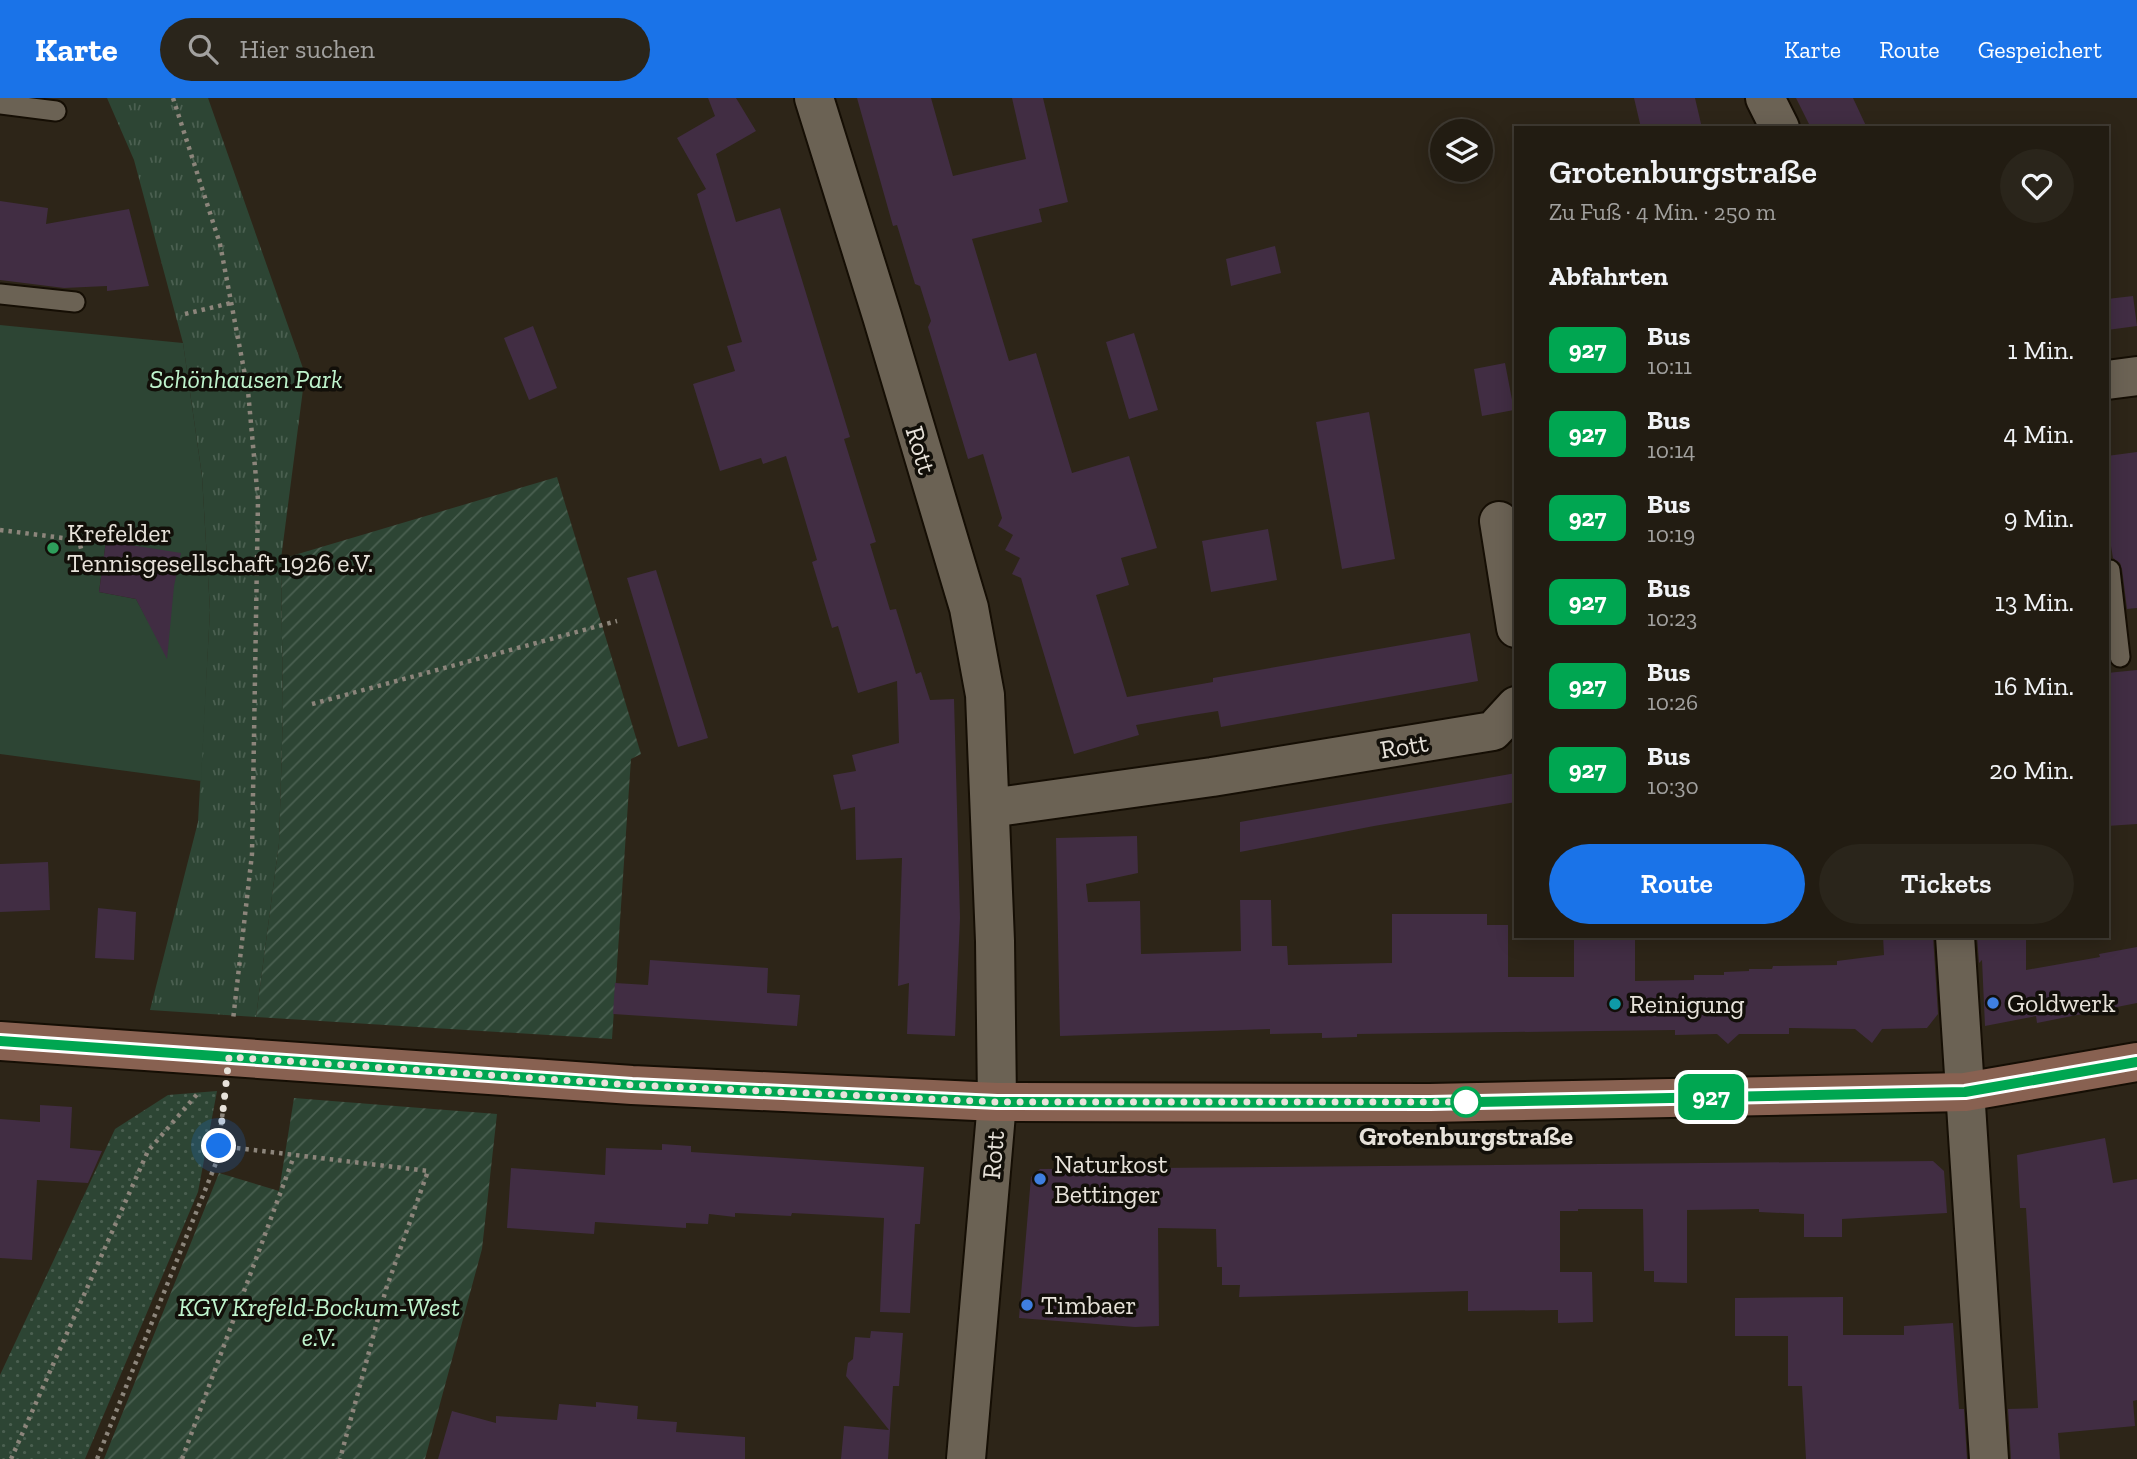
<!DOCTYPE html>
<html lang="de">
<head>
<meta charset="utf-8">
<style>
  body { margin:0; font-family:"Zilla Slab",serif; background:#2a251b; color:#f1f3f6; height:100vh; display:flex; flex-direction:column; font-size:26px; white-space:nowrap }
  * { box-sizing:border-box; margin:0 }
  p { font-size:23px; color:#a2a19f }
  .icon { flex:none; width:38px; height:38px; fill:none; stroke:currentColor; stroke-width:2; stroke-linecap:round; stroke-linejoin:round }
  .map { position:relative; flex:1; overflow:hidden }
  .side { position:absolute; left:1514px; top:28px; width:595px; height:812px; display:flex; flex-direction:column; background:#221c12; border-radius:0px; box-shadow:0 4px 18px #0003,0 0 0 2px #3f3a32 }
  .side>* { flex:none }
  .badge { padding:0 14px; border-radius:10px; font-size:24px; line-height:46px }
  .fabs { position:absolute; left:1430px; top:21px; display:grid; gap:14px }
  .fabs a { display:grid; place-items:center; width:63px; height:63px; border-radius:50%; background:#221c12; box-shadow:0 4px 18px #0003,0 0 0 2px #3f3a32; font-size:35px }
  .you { position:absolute; width:35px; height:35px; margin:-18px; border:5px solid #fff; border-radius:50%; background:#1a73e8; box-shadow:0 0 0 10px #1a73e833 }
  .map>.badge { position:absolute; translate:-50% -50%; box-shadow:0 0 0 4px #fff }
  h2 { padding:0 35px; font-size:26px; line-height:63px }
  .round { display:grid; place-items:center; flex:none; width:74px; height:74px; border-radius:37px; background:#2a251b }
  .overview { display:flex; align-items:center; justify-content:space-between; height:119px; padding:0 35px }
  h1 { font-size:33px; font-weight:600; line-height:52px }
  .button { display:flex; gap:14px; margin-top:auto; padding:14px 35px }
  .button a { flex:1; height:80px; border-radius:42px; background:#1a73e8; color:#fff; font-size:28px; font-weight:600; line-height:80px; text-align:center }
  .button a+a { background:#2a251b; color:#f1f3f6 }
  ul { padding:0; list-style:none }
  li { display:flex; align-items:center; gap:21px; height:84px; padding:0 35px }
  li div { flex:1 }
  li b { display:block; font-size:26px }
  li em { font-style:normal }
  li .badge { min-width:77px; font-weight:700; text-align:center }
  header { display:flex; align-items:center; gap:42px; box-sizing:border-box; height:98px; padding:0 35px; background:#1a73e8; color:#fff }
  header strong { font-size:33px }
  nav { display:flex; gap:38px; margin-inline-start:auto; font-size:24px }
  .search { width:490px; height:63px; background:#2a251b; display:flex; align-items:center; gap:18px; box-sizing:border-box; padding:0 24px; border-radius:38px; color:#a2a19f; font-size:26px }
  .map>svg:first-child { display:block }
</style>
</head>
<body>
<header>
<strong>Karte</strong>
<div class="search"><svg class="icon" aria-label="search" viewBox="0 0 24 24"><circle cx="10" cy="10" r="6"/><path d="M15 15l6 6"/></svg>Hier suchen</div>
<nav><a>Karte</a><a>Route</a><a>Gespeichert</a></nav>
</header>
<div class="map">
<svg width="2137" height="1361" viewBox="0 0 2137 1361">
  <defs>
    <pattern id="grass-dots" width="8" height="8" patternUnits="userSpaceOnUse" patternTransform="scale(1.75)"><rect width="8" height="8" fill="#2d4534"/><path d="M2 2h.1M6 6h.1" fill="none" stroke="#4b6051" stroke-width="1.8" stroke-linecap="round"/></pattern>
    <pattern id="park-tufts" width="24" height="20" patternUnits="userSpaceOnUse" patternTransform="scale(1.75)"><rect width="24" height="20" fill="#2d4534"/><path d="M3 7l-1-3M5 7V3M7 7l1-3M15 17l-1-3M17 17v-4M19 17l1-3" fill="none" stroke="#4b6051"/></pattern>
    <pattern id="garden-furrows" width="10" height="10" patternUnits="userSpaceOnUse" patternTransform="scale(1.75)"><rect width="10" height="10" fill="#2d4534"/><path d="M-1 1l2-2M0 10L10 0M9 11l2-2" fill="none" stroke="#4b6051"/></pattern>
  </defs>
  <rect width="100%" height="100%" fill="#2d2518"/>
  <path fill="url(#grass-dots)" d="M 217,993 L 198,1094 L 85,1361 L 0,1361 L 0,1277 L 115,1031 L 168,997 Z"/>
  <path fill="url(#park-tufts)" d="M 107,0 L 208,0 L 305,276 L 281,461 L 283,614 L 279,745 L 256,919 L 150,912 L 198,724 L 210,512 L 202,378 L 183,245 L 134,62 Z"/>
  <path fill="url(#garden-furrows)" d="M 557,379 L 641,656 L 631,661 L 612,941 L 256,919 L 279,745 L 283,614 L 281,461 Z
    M 294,1000 L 497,1016 L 482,1151 L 425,1361 L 104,1361 L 219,1075 L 279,1093 Z"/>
  <path fill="#2d4534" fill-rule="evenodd" d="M 0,227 L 183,245 L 202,378 L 210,512 L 201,683 L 0,656 ZM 106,443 L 150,527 L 136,501 L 99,494 Z"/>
  <path fill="#412d43" d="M 708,0 L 736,0 L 756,33 L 716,56 L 736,124 L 780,110 L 850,339 L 844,341 L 876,444 L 870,446 L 890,512 L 896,511 L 916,576 L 921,574 L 930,602 L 954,601 L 960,820 L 955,938 L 907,936 L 909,885 L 898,888 L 902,760 L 856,762 L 855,709 L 841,712 L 833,677 L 856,673 L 852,657 L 899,645 L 897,583 L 858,595 L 838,528 L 832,530 L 812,464 L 817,462 L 786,358 L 763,366 L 761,360 L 720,373 L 693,286 L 735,273 L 727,248 L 742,244 L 697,96 L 706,91 L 677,40 L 715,18 Z
    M 857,0 L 931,0 L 953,78 L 1026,61 L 1012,0 L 1043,0 L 1068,104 L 1039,111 L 1042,124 L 972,141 L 1009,263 L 1036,255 L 1072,375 L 1129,358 L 1157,450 L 1121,460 L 1129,487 L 1096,497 L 1127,599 L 1213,584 L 1213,580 L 1470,535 L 1478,583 L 1221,629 L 1218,613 L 1186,618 L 1136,627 L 1139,637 L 1074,656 L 1021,480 L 1012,476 L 1020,460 L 1005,452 L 1013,437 L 998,428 L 1002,420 L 983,356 L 968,361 L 928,229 L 931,223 L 920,188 L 915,186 L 897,127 L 893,128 Z
    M 1634,0 L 1695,0 L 1702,30 L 1641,30 Z
    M 1796,0 L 1853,0 L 1867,30 L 1811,30 Z
    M 0,103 L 48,110 L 46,126 L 129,111 L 149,188 L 107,193 L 107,188 L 64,190 L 0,182 Z
    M 1275,148 L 1281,175 L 1231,188 L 1226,161 Z
    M 2133,198 L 2137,228 L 2107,232 L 2107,201 Z
    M 533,228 L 557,290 L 529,302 L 504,240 Z
    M 1134,235 L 1158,312 L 1129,321 L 1106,244 Z
    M 1505,265 L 1514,312 L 1482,318 L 1474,271 Z
    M 1369,314 L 1395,461 L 1342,471 L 1316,324 Z
    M 2137,354 L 2137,510 L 2127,511 L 2122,471 L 2120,465 L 2113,460 L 2107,424 L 2107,358 Z
    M 1268,431 L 1277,482 L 1211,494 L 1202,443 Z
    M 106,443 L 181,455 L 174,488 L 167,561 L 136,501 L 99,494 Z
    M 656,472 L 708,640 L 678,649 L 627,480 Z
    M 2137,572 L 2137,726 L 2107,728 L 2107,575 Z
    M 1516,675 L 1516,704 L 1374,728 L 1240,754 L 1240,724 Z
    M 1137,738 L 1138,775 L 1086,786 L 1088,804 L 1140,803 L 1141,856 L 1241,853 L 1240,802 L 1271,802 L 1272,848 L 1287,848 L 1288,867 L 1392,865 L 1392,816 L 1487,816 L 1487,827 L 1508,827 L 1508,879 L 1574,879 L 1574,838 L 1635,838 L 1635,883 L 1694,882 L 1694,877 L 1724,877 L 1724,874 L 1749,873 L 1749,871 L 1772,871 L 1773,868 L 1837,867 L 1837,863 L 1884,857 L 1883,838 L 1933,838 L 1938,916 L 1927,930 L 1882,931 L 1872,945 L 1855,931 L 1789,930 L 1789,936 L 1739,936 L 1728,946 L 1717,936 L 1675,937 L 1675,932 L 1357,936 L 1357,939 L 1322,940 L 1322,935 L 1270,936 L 1270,931 L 1060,938 L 1056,740 Z
    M 48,764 L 50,812 L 0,814 L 0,766 Z
    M 98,810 L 136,814 L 134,862 L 95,860 Z
    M 1977,838 L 2026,838 L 2026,872 L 2100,859 L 2099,856 L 2137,849 L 2137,905 L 2037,925 L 2036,918 L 1985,928 L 1982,862 L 1979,865 Z
    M 650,862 L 768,870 L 767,895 L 800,897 L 797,928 L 613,916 L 615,885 L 648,887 Z
    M 40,1007 L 72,1009 L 70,1050 L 102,1053 L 88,1085 L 37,1082 L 32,1162 L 0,1160 L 0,1021 L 40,1024 Z
    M 2105,1040 L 2113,1085 L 2137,1081 L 2137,1302 L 2133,1303 L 2135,1328 L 2058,1335 L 2060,1361 L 2011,1361 L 2008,1311 L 2038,1310 L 2026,1110 L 2020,1110 L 2017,1057 Z
    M 662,1046 L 691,1048 L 691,1054 L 924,1069 L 920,1126 L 915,1126 L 910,1215 L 880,1214 L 884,1120 L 792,1115 L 791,1118 L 735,1115 L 735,1119 L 709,1116 L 708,1126 L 686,1125 L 686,1130 L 595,1124 L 594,1136 L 507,1130 L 511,1070 L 605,1077 L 606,1050 L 662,1052 Z
    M 1933,1063 L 1944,1073 L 1947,1115 L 1842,1121 L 1842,1139 L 1804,1139 L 1804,1116 L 1759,1114 L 1759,1111 L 1687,1112 L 1687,1185 L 1654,1184 L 1654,1173 L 1644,1173 L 1643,1111 L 1578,1111 L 1578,1113 L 1560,1113 L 1560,1174 L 1592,1174 L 1593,1224 L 1558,1225 L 1558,1212 L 1468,1213 L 1468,1193 L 1239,1199 L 1240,1187 L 1222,1187 L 1222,1169 L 1217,1169 L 1216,1131 L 1158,1130 L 1159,1228 L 1135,1229 L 1019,1220 L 1031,1079 L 1040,1071 Z
    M 1843,1199 L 1843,1237 L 1904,1237 L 1904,1228 L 1953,1225 L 1959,1311 L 1964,1311 L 1967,1361 L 1806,1361 L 1802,1288 L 1788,1288 L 1788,1238 L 1735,1238 L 1735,1200 Z
    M 871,1233 L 903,1235 L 899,1288 L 893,1288 L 888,1361 L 841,1361 L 844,1328 L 889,1332 L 846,1278 L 848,1265 L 853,1261 L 855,1239 L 870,1240 Z
    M 596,1304 L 638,1308 L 637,1321 L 677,1324 L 676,1334 L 745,1339 L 745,1361 L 438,1361 L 452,1313 L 496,1325 L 496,1318 L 557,1322 L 559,1306 L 596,1309 Z"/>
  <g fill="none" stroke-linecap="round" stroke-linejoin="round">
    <defs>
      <path id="lane" d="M 0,6 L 56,13
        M 0,196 L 75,204
        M 2107,472 L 2110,472 L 2120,559"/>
      <path id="street" d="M 814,0 L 882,218 L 969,510 L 985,597 L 995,843 L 997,1004 L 966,1361
        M 1765,0 L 1780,30
        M 2107,282 L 2137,278
        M 1499,423 L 1516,530
        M 990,710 L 1212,679 L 1493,633 L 1516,608
        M 1955,838 L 1989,1361"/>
      <path id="secondary" d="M 0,943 L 632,987 L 997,1004 L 1430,1005 L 1965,994 L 2137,964"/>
    </defs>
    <use href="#lane" stroke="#150e04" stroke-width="23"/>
    <use href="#street" stroke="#150e04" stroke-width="42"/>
    <use href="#secondary" stroke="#150e04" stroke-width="42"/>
    <path stroke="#8c857b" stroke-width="4.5" stroke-dasharray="3.5 5" stroke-linecap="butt" d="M 173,0 L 220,146 L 248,293 L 258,402 L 252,756 L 233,922
      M 185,216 L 231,205
      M 0,432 L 79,442 L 87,476
      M 312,606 L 617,523
      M 220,1048 L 428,1073 L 386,1191 L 340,1361
      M 11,1361 L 148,1053 L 199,994
      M 97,1361 L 216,1065 L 225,997
      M 182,1361 L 294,1058"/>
    <use href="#lane" stroke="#6b6254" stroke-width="19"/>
    <use href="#street" stroke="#6b6254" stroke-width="38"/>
    <use href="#secondary" stroke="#886151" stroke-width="38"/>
  </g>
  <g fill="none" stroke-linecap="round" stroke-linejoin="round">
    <defs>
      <path id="line" d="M 0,943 L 632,987 L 997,1004 L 1430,1005 L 1965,994 L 2137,964"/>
    </defs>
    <use href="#line" stroke="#fff" stroke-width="16"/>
    <use href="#line" stroke="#00a651" stroke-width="10"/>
    <path stroke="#e7e2da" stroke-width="7" stroke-dasharray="0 12.6" d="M 219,1048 L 229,959 L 632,987 L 997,1004 L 1466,1004"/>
  </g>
  <circle fill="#2e9e5b" stroke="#120f09" stroke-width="2.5" cx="53" cy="450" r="7"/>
  <g fill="#3f7fe0" stroke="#120f09" stroke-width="2.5">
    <circle cx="1993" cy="905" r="7"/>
    <circle cx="1040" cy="1081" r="7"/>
    <circle cx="1027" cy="1207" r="7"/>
  </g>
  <circle fill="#0f9aa8" stroke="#120f09" stroke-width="2.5" cx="1615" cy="906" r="7"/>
  <circle fill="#fff" stroke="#00a651" stroke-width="3.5" cx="1466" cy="1004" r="14"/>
  <g text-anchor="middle" stroke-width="7" stroke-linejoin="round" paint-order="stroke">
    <g font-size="26" font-style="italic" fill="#bff4cd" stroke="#120f09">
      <text x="246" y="290">Schönhausen Park</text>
      <text x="319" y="1218">KGV Krefeld-Bockum-West<tspan x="319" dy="30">e.V.</tspan></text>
    </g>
    <g font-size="26" fill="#e7e2da" stroke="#120f09">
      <text transform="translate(921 352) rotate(73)" y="9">Rott</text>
      <text transform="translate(1404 648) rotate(-9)" y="9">Rott</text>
      <text transform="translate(993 1057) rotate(-85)" y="9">Rott</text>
    </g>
    <g font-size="26" fill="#e7e2da" stroke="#120f09" text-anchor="start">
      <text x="67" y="444">Krefelder<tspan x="67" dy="30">Tennisgesellschaft 1926 e.V.</tspan></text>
      <text x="2007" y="914">Goldwerk</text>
      <text x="1629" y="915">Reinigung</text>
      <text x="1054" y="1075">Naturkost<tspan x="1054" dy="30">Bettinger</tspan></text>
      <text x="1041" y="1216">Timbaer</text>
    </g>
    <g font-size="26" font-weight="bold" fill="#e7e2da" stroke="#120f09">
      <text x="1466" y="1047">Grotenburgstraße</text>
    </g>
  </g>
</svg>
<div class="fabs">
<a><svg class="icon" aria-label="layers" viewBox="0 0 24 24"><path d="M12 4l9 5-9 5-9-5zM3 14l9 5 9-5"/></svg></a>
</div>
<div class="you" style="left:219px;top:1048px"></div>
<b class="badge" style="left:1711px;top:999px;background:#00a651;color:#fff">927</b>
<section class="side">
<div class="overview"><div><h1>Grotenburgstraße</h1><p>Zu Fuß · 4 Min. · 250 m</p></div><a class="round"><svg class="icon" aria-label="heart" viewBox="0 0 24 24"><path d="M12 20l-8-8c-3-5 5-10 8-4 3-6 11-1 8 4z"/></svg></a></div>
<h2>Abfahrten</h2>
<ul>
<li><span class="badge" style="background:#00a651;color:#fff">927</span><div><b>Bus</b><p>10:11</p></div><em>1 Min.</em></li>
<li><span class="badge" style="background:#00a651;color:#fff">927</span><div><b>Bus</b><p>10:14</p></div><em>4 Min.</em></li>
<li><span class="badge" style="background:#00a651;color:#fff">927</span><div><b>Bus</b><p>10:19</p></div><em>9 Min.</em></li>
<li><span class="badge" style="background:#00a651;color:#fff">927</span><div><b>Bus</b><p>10:23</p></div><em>13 Min.</em></li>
<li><span class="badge" style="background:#00a651;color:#fff">927</span><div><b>Bus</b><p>10:26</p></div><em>16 Min.</em></li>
<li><span class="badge" style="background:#00a651;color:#fff">927</span><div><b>Bus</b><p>10:30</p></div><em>20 Min.</em></li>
</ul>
<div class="button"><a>Route</a><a>Tickets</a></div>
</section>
</div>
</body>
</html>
